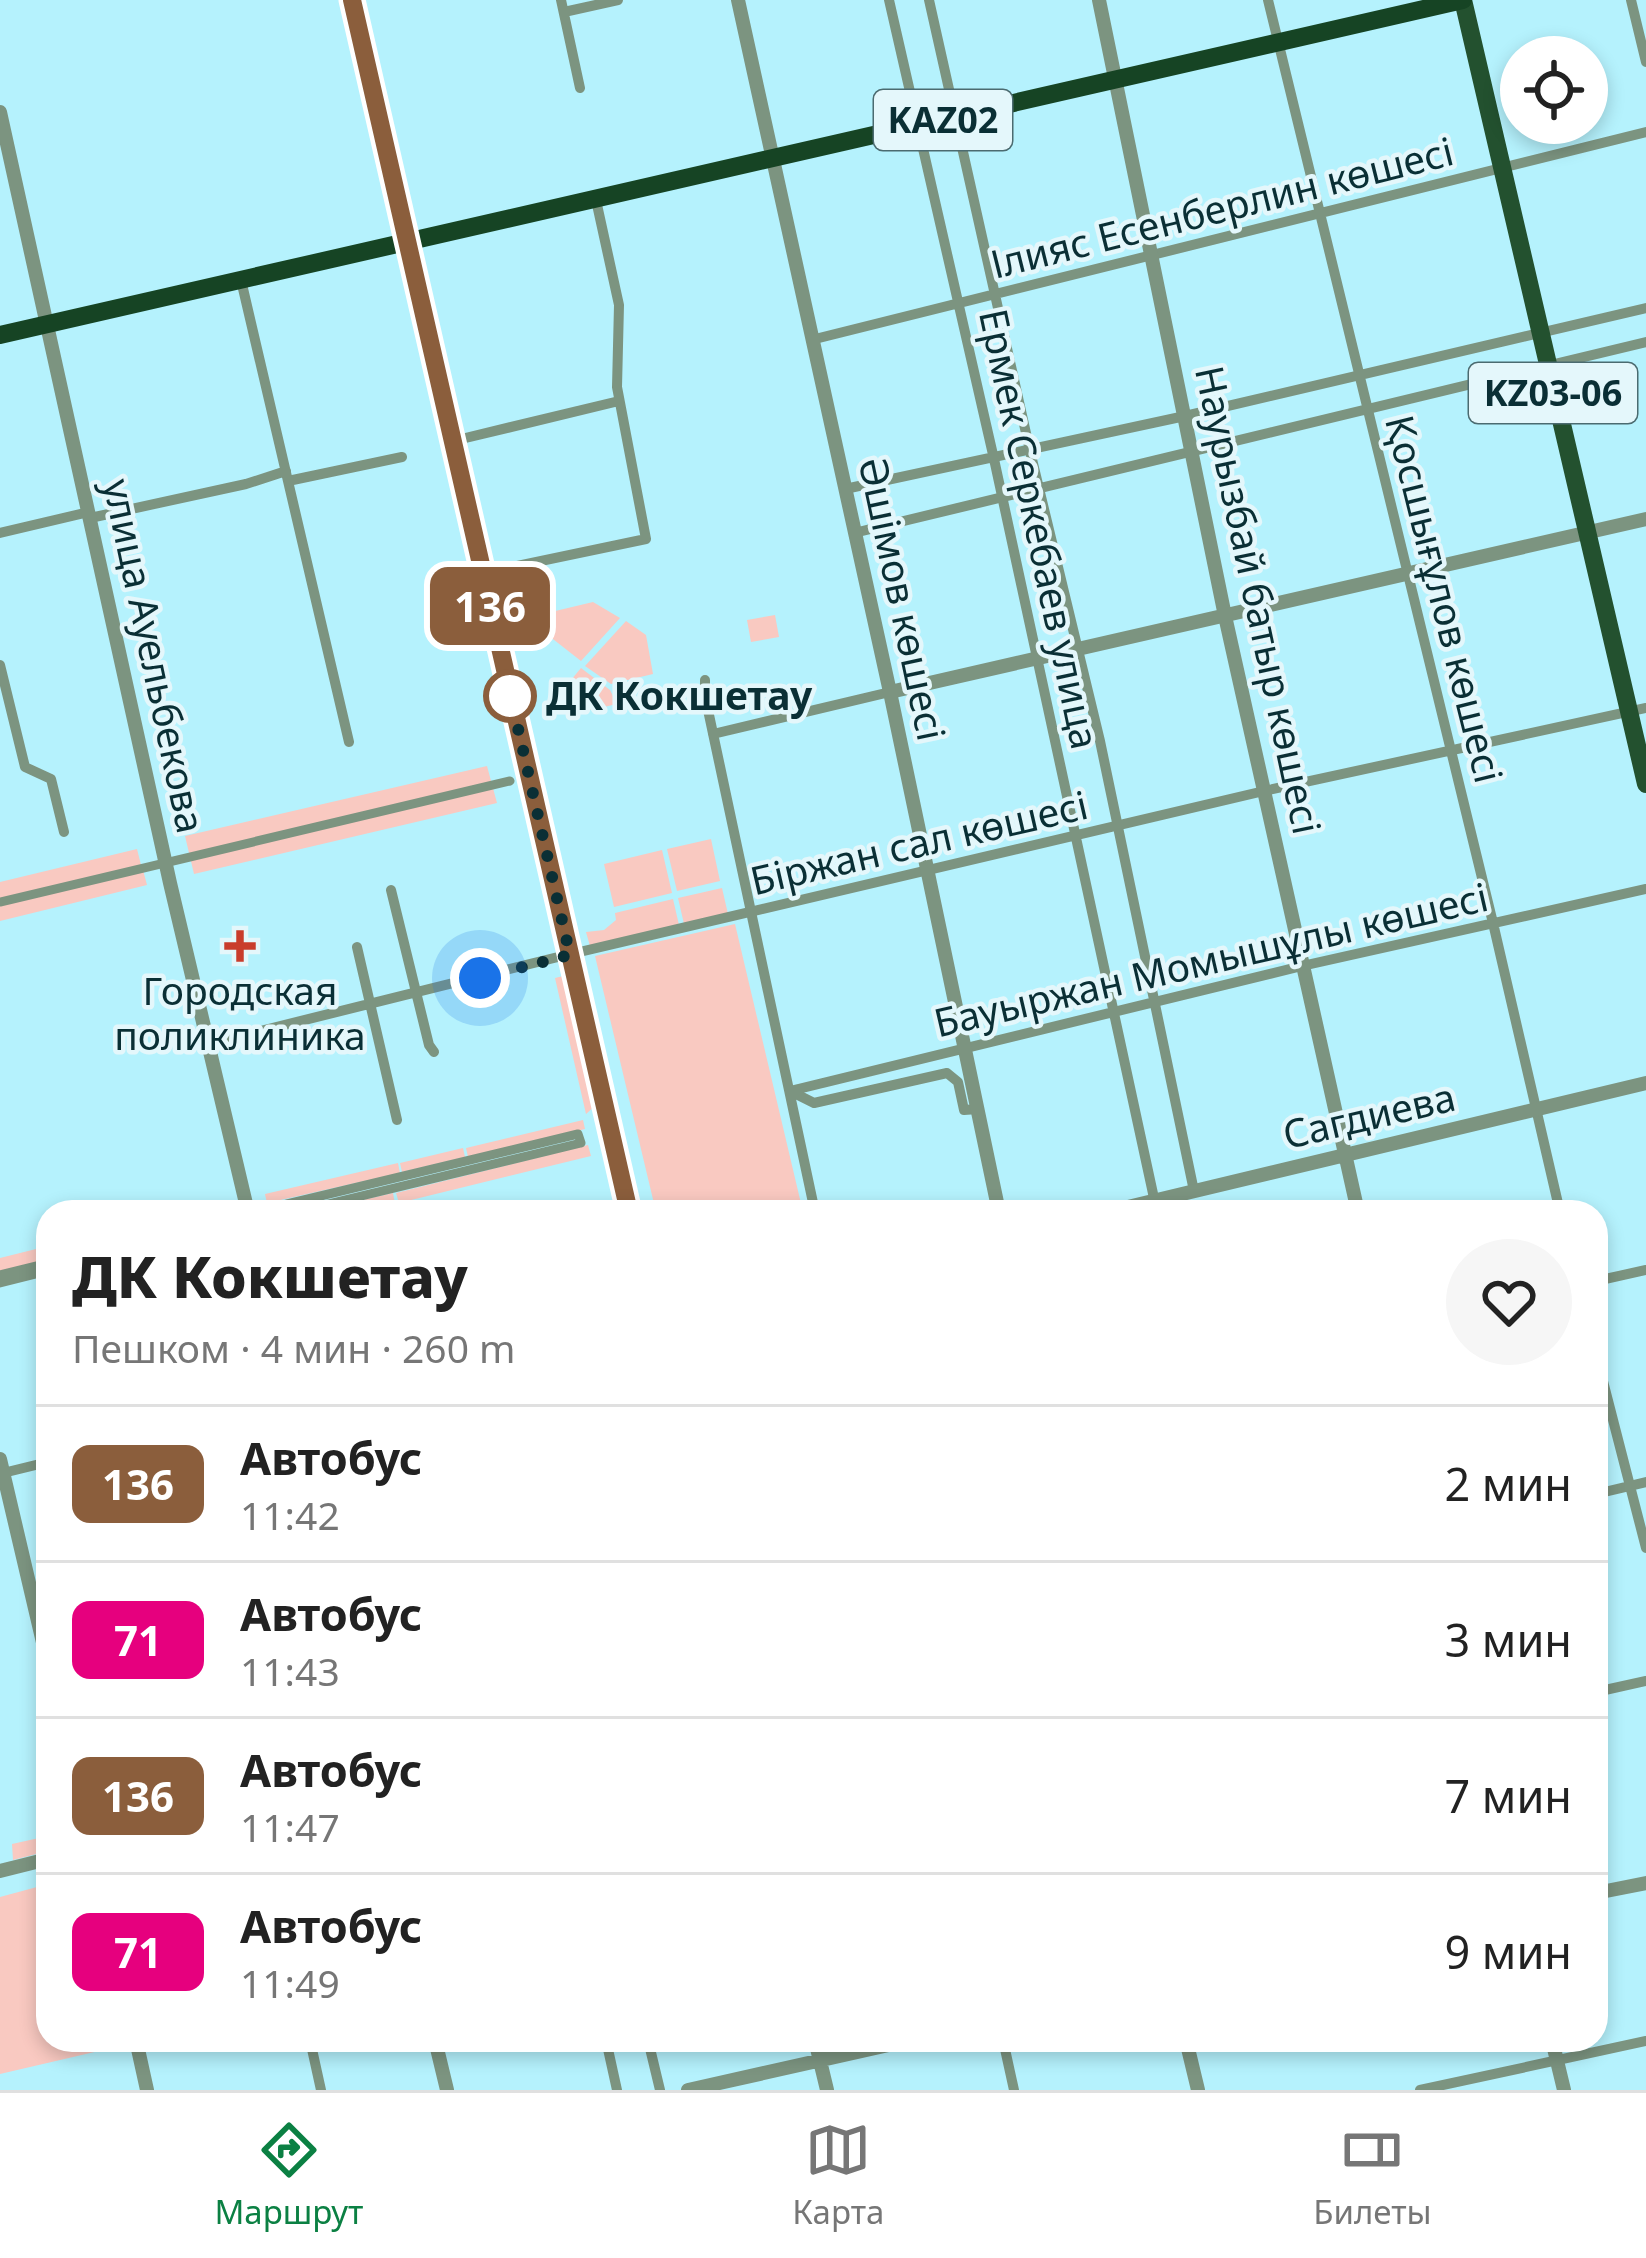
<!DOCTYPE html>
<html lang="ru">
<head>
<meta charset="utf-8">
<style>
  body { margin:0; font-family:"Noto Sans",sans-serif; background:#f6f6f6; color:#222; height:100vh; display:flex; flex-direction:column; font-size:45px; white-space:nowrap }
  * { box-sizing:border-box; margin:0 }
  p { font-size:39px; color:#767676 }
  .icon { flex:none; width:66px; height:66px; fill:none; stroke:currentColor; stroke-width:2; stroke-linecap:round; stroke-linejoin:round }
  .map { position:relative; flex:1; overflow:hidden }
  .details { position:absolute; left:36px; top:1200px; width:1572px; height:852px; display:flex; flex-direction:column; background:#fff; border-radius:36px; box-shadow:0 6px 18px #0003 }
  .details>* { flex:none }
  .badge { padding:0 24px; border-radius:18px; font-size:42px; line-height:78px }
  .buttons { position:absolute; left:1500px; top:36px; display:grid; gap:24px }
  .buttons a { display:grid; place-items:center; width:108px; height:108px; border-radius:50%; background:#fff; box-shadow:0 6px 18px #0003; font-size:60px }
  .you { position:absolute; width:60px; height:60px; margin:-30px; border:9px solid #fff; border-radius:50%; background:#1a73e8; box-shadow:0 0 0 18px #1a73e833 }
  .map>.badge { position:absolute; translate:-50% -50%; box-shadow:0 0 0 6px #fff }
  .round { display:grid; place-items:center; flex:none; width:126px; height:126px; border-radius:63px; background:#f6f6f6 }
  .headline { display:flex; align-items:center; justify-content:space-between; height:204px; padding:0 36px }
  h1 { font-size:57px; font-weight:800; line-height:90px }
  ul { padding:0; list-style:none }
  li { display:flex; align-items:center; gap:36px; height:156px; padding:0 36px; border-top:3px solid #e0e0e0 }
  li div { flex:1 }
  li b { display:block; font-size:45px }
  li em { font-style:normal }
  li .badge { min-width:132px; font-weight:700; text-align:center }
  .tabs { display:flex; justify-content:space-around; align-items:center; height:168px; border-top:3px solid #e0e0e0; background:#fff; font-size:33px; color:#767676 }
  .tabs a { display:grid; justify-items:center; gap:6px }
  .tabs .on { color:#0b8043 }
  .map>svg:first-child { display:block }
</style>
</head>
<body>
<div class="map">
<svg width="1646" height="2090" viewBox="0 0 1646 2090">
  <rect width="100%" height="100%" fill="#b5f2fd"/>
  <path fill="#f9c9c1" d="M 593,602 L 620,618 L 581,661 L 526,618 Z
    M 775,615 L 779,637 L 751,642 L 747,620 Z
    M 626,621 L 646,635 L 653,674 L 611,684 L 585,666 Z
    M 581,668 L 610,690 L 617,704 L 573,714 L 566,686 Z
    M 487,766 L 497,803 L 194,874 L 185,836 Z
    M 711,839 L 720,881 L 677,891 L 667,849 Z
    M 137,849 L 141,865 L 0,899 L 0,882 Z
    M 662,850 L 672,893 L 614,907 L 604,864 Z
    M 143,870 L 147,885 L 0,921 L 0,905 Z
    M 722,888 L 728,914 L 684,924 L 678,898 Z
    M 673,899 L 679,925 L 590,946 L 586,932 L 604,930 L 616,920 L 615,913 Z
    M 735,924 L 803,1212 L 656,1212 L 595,956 Z
    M 567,975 L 596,1105 L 586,1114 L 555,978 Z
    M 583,1120 L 585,1129 L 468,1157 L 466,1148 Z
    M 588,1145 L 591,1156 L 399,1203 L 396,1193 Z
    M 463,1148 L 465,1157 L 402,1172 L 400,1163 Z
    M 398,1163 L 400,1173 L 267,1203 L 265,1194 Z
    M 393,1193 L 395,1204 L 361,1212 L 310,1212 Z
    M 48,1246 L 48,1261 L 0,1273 L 0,1258 Z
    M 48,1836 L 48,1851 L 13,1860 L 12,1844 Z
    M 48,1884 L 48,2040 L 115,2040 L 116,2047 L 0,2074 L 0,1897 Z"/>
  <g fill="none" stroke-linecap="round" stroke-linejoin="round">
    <path stroke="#7c9480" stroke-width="9" d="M 0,902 L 510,781
      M 273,1212 L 288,1209 L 287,1204 L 578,1134 L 581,1143
      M 295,1212 L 581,1143
      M 0,1275 L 48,1263
      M 0,1283 L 48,1271"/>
    <path stroke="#7c9480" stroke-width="10" d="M 561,0 L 580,88
      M 889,0 L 994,459 L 1157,1212
      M 929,0 L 1030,451 L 1100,741 L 1194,1191
      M 1268,0 L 1493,923 L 1560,1212
      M 1631,0 L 1646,62
      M 564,12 L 618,0
      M 241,280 L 349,742
      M 811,340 L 1646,132
      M 453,441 L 619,401
      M 288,481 L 402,457
      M 845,489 L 1185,416 L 1646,308
      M 90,518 L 246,484 L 286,471
      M 0,533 L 89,512
      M 854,533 L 1646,342
      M 483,573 L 646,539 L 617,387 L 619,305 L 596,200
      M 0,665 L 25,767 L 51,779 L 64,832
      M 705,680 L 705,696 L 815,1212
      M 713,734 L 890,692
      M 391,890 L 429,1045 L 434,1052
      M 357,947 L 397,1120
      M 208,1044 L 554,958 L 1264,791 L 1646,708
      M 790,1091 L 1302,966 L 1646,889
      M 790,1091 L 814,1103 L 947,1073 L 958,1082 L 964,1110 L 978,1109
      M 1596,1281 L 1646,1270
      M 1596,1354 L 1646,1548
      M 3,1473 L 48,1462
      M 1596,1494 L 1646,1482
      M 1596,1692 L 1646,1681
      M 310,2040 L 321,2090
      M 606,2040 L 617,2090
      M 648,2040 L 660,2090
      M 1003,2040 L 1014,2090
      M 1420,2090 L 1646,2041"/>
    <path stroke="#7c9480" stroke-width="14" d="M 352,0 L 629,1212
      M 738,0 L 890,692 L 999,1212
      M 1099,0 L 1225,616 L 1358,1212
      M 0,112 L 170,883 L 248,1212
      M 890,692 L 1646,519
      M 1107,1212 L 1646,1083
      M 0,1459 L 48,1664
      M 0,1871 L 48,1859
      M 1596,1893 L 1646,1883
      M 136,2040 L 147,2090
      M 435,2040 L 447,2090
      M 815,2040 L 827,2090
      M 1186,2040 L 1198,2090
      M 1552,2040 L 1564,2090
      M 688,2090 L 911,2040"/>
    <path stroke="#23512f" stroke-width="18" d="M 1463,0 L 1646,784"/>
    <path stroke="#164424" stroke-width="18" d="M 0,335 L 1463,0"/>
  </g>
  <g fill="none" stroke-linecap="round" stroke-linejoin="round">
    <defs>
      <path id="line" d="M 352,0 L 629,1212"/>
    </defs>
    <use href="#line" stroke="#fff" stroke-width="27"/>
    <use href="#line" stroke="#8b5e3c" stroke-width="18"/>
    <path stroke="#0a2f35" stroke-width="12" stroke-dasharray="0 21.6" d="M 480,978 L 570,955 L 509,689 L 510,696"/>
  </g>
  <circle fill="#fff" stroke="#8b5e3c" stroke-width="6" cx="510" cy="696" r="24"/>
  <path fill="#c93c2c" stroke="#e4f7fb" stroke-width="4.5" d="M234 928h12v12h12v12h-12v12h-12v-12h-12v-12h12z"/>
  <g text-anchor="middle" stroke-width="9" stroke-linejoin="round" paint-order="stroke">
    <g fill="#e4f7fb" stroke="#4b6b70" stroke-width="3">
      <rect x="874" y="90" width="138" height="60" rx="9"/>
      <rect x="1469" y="363" width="168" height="60" rx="9"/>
    </g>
    <g font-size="36" font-weight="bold" fill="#0a2f35">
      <text x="943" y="133">KАZ02</text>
      <text x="1553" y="406">KZ03-06</text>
    </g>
    <g font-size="39" fill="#0a2f35" stroke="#e4f7fb">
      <text transform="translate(1222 208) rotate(-14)" y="14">Ілияс Есенберлин көшесі</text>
      <text transform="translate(1039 529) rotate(78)" y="14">Ермек Серкебаев улица</text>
      <text transform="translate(902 599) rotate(78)" y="14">Әшімов көшесі</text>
      <text transform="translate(1444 599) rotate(76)" y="14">Қосшығұлов көшесі</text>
      <text transform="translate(1258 600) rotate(78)" y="14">Наурызбай батыр көшесі</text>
      <text transform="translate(154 656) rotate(78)" y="14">улица Ауельбекова</text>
      <text transform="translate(919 843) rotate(-13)" y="14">Біржан сал көшесі</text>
      <text transform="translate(1211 960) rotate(-13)" y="14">Бауыржан Момышұлы көшесі</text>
      <text transform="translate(1369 1116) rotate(-13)" y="14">Сагдиева</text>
    </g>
    <g font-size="39" font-weight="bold" fill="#0a2f35" stroke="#e4f7fb" text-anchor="start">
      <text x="546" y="710">ДК Кокшетау</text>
    </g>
    <g font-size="39" fill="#0a2f35" stroke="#e4f7fb">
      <text x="240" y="1005">Городская<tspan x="240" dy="45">поликлиника</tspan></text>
    </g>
  </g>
</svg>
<div class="buttons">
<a><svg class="icon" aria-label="locate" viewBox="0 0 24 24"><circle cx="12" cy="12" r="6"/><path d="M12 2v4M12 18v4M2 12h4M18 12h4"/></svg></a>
</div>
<div class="you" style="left:480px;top:978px"></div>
<b class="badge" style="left:490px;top:606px;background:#8b5e3c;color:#fff">136</b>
<section class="details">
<div class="headline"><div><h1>ДК Кокшетау</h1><p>Пешком · 4 мин · 260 m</p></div><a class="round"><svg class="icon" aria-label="heart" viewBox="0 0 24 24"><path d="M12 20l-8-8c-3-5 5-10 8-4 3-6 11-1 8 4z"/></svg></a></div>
<ul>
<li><span class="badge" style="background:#8b5e3c;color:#fff">136</span><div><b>Автобус</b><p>11:42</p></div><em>2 мин</em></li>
<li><span class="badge" style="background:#e6007e;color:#fff">71</span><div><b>Автобус</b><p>11:43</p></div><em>3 мин</em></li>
<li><span class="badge" style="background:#8b5e3c;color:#fff">136</span><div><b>Автобус</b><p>11:47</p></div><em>7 мин</em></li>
<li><span class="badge" style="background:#e6007e;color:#fff">71</span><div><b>Автобус</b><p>11:49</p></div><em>9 мин</em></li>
</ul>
</section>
</div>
<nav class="tabs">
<a class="on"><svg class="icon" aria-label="directions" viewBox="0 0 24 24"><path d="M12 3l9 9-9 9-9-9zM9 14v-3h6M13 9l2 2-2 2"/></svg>Маршрут</a>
<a><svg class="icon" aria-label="map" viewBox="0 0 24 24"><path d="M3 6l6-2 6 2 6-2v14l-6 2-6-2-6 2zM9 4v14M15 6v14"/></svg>Карта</a>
<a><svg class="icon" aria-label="tickets" viewBox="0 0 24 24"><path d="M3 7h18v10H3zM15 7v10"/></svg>Билеты</a>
</nav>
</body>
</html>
